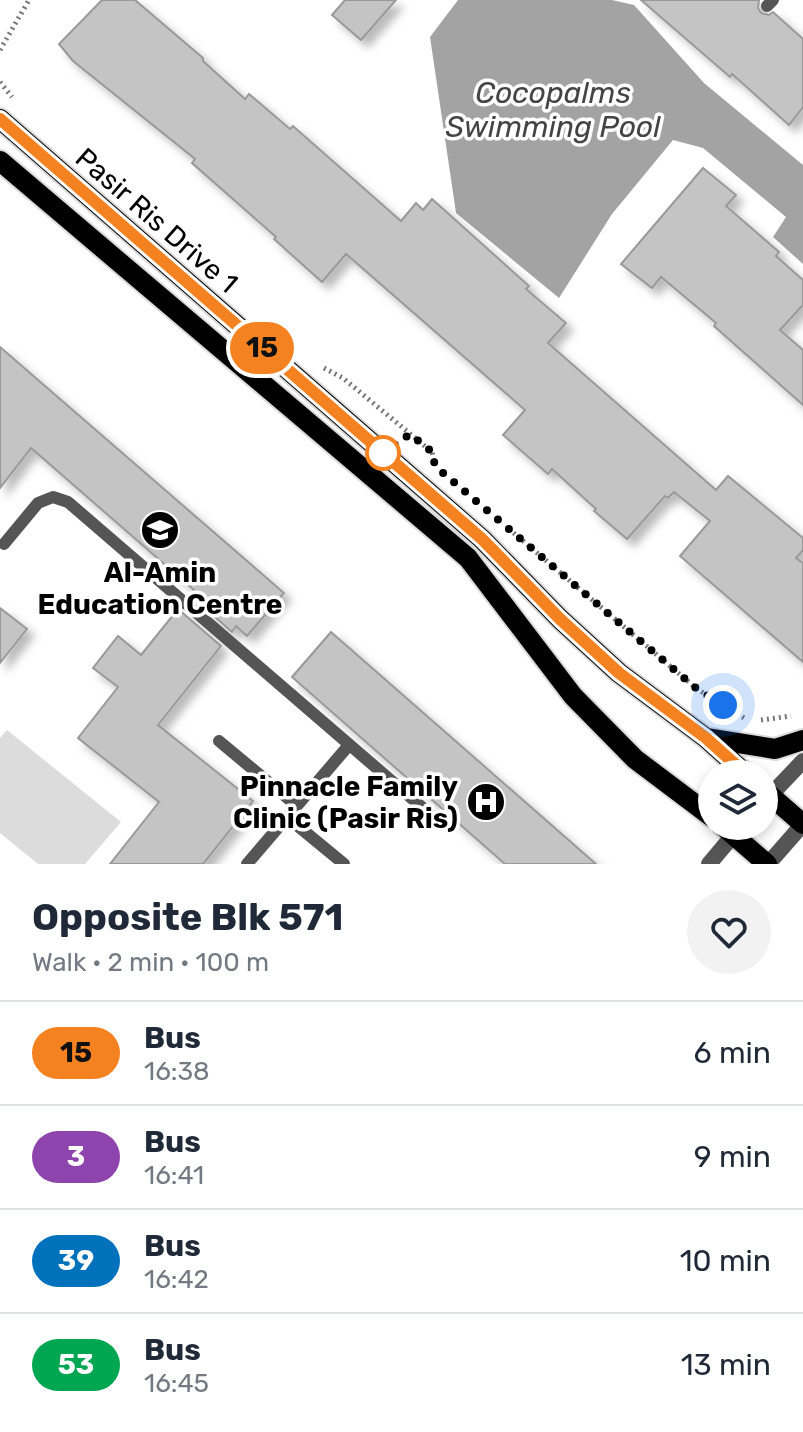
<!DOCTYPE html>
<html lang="en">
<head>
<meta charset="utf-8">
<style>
  body { margin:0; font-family:Rubik,sans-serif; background:#f2f2f3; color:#1f2937; height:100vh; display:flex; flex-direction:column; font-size:30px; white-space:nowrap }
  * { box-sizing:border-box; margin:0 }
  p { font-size:26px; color:#747a83 }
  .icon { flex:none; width:44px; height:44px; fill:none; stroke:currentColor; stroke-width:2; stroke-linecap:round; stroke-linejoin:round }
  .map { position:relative; height:864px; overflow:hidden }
  .details { display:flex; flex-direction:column; background:#fff; flex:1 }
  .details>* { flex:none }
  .badge { padding:0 16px; border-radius:26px; font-size:28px; line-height:52px }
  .fabs { position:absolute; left:698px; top:760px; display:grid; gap:16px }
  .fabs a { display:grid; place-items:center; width:80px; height:80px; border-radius:50%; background:#fff; box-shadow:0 4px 12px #0003; font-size:40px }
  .you { position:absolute; width:40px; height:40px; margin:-20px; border:6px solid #fff; border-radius:50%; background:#1a73e8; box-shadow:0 0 0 12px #1a73e833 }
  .map>.badge { position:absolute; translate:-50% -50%; box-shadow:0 0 0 4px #fff }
  .round { display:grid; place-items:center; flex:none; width:84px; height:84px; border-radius:42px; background:#f2f2f3 }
  .overview { display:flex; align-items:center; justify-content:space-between; height:136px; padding:0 32px }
  h1 { font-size:38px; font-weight:700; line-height:60px }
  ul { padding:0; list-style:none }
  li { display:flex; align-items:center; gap:24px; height:104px; padding:0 32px; border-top:2px solid #e0e1e3 }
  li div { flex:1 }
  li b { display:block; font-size:30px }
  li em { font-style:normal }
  li .badge { min-width:88px; font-weight:700; text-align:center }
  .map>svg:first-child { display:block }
</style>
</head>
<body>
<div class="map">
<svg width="803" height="864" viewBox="0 0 803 864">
  <defs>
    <filter id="shadow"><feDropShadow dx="7" dy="7" stdDeviation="4" flood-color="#0004"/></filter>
  </defs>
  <rect width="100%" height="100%" fill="#fff"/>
  <path fill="#dcdcdc" d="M 7,730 L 121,822 L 85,864 L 38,864 L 0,833 L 0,738 Z"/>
  <path fill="#a3a3a3" d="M 458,0 L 612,0 L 634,5 L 704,83 L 803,165 L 803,264 L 773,237 L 786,217 L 703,148 L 673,140 L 612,214 L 559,298 L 456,213 L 430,37 Z"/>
  <path fill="#c4c4c4" stroke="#999" stroke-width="2" filter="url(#shadow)" d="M 102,0 L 135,0 L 203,58 L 203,61 L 245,99 L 249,94 L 290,129 L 293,126 L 401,221 L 416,203 L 423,210 L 432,199 L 529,286 L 526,289 L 566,323 L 548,343 L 716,490 L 728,476 L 803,538 L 803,550 L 796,558 L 803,563 L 803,662 L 680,556 L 710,521 L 674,492 L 668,498 L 665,496 L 627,539 L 594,511 L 596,509 L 552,469 L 548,474 L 503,435 L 525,410 L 346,254 L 322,282 L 274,239 L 276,237 L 192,163 L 195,159 L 73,61 L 59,44 Z
    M 345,0 L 396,0 L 361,40 L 332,15 Z
    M 641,0 L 759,0 L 758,8 L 761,13 L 769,15 L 773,12 L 803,39 L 803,107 L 789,125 L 732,74 L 730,77 Z
    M 703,168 L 736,195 L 726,206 L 779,252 L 776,256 L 803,280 L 803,305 L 780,330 L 803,350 L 803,405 L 714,326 L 716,323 L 661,277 L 652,288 L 621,264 Z
    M 0,347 L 284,593 L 247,636 L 236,626 L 232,632 L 190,595 L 194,590 L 31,448 L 0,488 Z
    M 0,608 L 27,629 L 0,663 Z
    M 178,609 L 221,646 L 158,725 L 253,801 L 203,864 L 110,864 L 159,802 L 78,738 L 118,687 L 93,668 L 118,636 L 141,655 Z
    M 331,632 L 596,864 L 505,864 L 292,677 Z"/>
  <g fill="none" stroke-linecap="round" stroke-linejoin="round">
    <defs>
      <path id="primary" d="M 0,119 L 482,539 L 560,619 L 619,673 L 706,738 L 746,774
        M 0,161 L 468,558 L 573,696 L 635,759 L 712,817
        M 706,738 L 775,749 L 803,740
        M 764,790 L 803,824
        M 723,826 L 767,864"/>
    </defs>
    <use href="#primary" stroke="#dbdbdb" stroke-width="24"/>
    <path stroke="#777" stroke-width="5" stroke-dasharray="2 4" stroke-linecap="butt" d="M 0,50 L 29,0
      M 0,82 L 12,97
      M 324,368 L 343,378 L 432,452 L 435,465
      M 509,529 L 697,689 L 744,718
      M 761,720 L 791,716"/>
    <path stroke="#555" stroke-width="12" d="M 767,6 L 773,0
      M 4,544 L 38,503 L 53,497 L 68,502 L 438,821
      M 219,741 L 297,806
      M 287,817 L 344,864
      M 247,864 L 349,745"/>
    <path stroke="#555" stroke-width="16" d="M 764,802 L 803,761
      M 709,864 L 741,826
      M 768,864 L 803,824"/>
    <use href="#primary" stroke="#000" stroke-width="20"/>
  </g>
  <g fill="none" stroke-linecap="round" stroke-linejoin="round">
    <defs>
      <path id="line" d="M 0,119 L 482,539 L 560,619 L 619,673 L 706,738 L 746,774"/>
    </defs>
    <use href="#line" stroke="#fff" stroke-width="18"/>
    <use href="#line" stroke="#f58220" stroke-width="12"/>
    <path stroke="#000" stroke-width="8" stroke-dasharray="0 14.4" d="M 383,453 L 410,434 L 432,452 L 435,466 L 697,689 L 723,705"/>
  </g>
  <defs>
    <symbol id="school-disc" viewBox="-11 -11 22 22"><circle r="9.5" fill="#000" stroke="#fff"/><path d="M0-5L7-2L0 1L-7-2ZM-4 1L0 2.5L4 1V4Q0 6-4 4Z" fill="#fff"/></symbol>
    <symbol id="hospital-disc" viewBox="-11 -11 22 22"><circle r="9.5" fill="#000" stroke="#fff"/><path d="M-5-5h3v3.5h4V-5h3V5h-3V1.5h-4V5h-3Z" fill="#fff"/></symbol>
  </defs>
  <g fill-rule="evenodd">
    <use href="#school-disc" x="138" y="508" width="44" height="44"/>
    <use href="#hospital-disc" x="464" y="780" width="44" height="44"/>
  </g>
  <circle fill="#fff" stroke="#f58220" stroke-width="4" cx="383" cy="453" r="16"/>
  <g text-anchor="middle" stroke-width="7" stroke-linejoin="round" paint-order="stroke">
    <g font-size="28" fill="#000" stroke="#fff">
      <text transform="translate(157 220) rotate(41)" y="10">Pasir Ris Drive 1</text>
    </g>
    <g font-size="28" font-weight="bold" fill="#000" stroke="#fff">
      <text x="160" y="582">Al-Amin<tspan x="160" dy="32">Education Centre</tspan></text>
      <text x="458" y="796" text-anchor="end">Pinnacle Family<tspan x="458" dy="32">Clinic (Pasir Ris)</tspan></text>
    </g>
    <g font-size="30" font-style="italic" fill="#444" stroke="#fff">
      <text x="553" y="103">Cocopalms<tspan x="553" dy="34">Swimming Pool</tspan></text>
    </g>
  </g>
</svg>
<div class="fabs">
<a><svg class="icon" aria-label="layers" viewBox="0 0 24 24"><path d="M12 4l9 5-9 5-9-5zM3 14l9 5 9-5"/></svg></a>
</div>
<div class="you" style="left:723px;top:705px"></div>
<b class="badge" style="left:262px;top:348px;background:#f58220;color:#111">15</b>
</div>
<section class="details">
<div class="overview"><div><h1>Opposite Blk 571</h1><p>Walk · 2 min · 100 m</p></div><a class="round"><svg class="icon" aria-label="heart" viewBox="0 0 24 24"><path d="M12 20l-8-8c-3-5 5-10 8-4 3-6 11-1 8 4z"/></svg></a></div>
<ul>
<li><span class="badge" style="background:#f58220;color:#111">15</span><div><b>Bus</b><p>16:38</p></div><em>6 min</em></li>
<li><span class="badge" style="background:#8e44ad;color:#fff">3</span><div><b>Bus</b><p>16:41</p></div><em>9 min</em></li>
<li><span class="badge" style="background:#0072bc;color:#fff">39</span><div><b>Bus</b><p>16:42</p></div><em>10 min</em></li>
<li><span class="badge" style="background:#00a651;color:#fff">53</span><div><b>Bus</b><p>16:45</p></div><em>13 min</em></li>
</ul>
</section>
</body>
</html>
